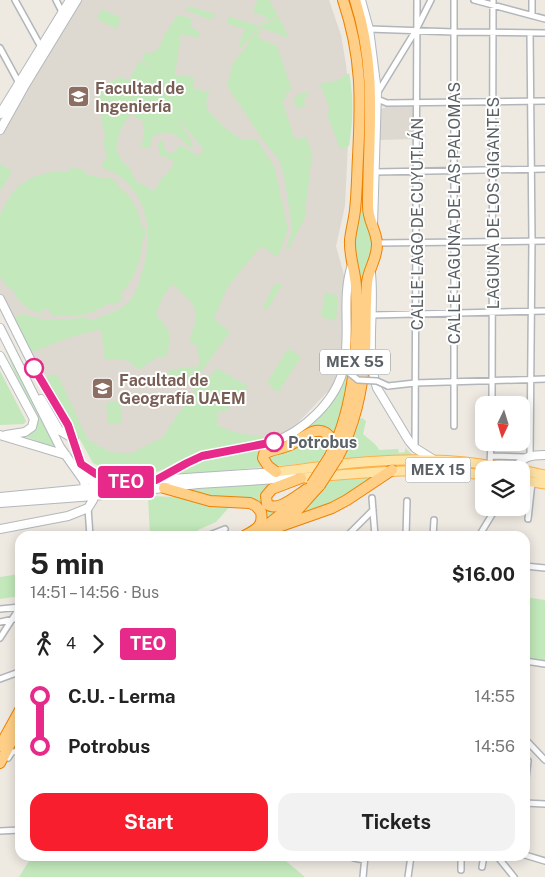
<!DOCTYPE html>
<html lang="en">
<head>
<meta charset="utf-8">
<style>
  body { margin:0; font-family:"Public Sans",sans-serif; background:#f2f2f2; color:#222; height:100vh; display:flex; flex-direction:column; font-size:19px; white-space:nowrap }
  * { box-sizing:border-box; margin:0 }
  p { font-size:16px; color:#767676 }
  .icon { flex:none; width:28px; height:28px; fill:none; stroke:currentColor; stroke-width:2; stroke-linecap:round; stroke-linejoin:round }
  .map { position:relative; flex:1; overflow:hidden }
  .side { position:absolute; left:15px; top:531px; width:515px; height:330px; display:flex; flex-direction:column; background:#fff; border-radius:15px; box-shadow:0 2px 12px #0003 }
  .side>* { flex:none }
  .badge { padding:0 10px; border-radius:4px; font-size:18px; line-height:32px }
  .needle { width:32px; rotate:184deg }
  .controls { position:absolute; left:475px; top:396px; display:grid; gap:10px }
  .controls a { display:grid; place-items:center; width:55px; height:55px; border-radius:10px; background:#fff; box-shadow:0 2px 12px #0003; font-size:25px }
  .map>.badge { position:absolute; translate:-50% -50%; box-shadow:0 0 0 2px #fff }
  .legs { display:flex; align-items:center; gap:8px; height:55px; padding:0 15px; font-size:16px }
  .legs p { margin-inline-start:auto }
  .headline { display:flex; align-items:center; justify-content:space-between; height:85px; padding:0 15px }
  h1 { font-size:28px; font-weight:700; line-height:38px }
  .action { display:flex; gap:10px; margin-top:auto; padding:10px 15px }
  .action a { flex:1; height:58px; border-radius:15px; background:#f81e2d; color:#fff; font-size:20px; font-weight:700; line-height:58px; text-align:center }
  .action a+a { background:#f2f2f2; color:#222 }
  ul { padding:0 15px; list-style:none }
  li { display:flex; align-items:center; gap:18px; height:50px; font-size:19px }
  li i { display:grid; place-items:center; width:8px; height:100%; margin:0 6px; background:currentColor }
  li i::after { content:''; width:12px; height:12px; margin:-6px; border:4px solid; border-radius:50%; background:#fff }
  li p { margin-inline-start:auto }
  li:first-child i { background:linear-gradient(#0000 50%,currentColor 0) }
  li:last-child i { background:linear-gradient(currentColor 50%,#0000 0) }
  .map>svg:first-child { display:block }
</style>
</head>
<body>
<div class="map">
<svg width="545" height="877" viewBox="0 0 545 877">
  <rect width="100%" height="100%" fill="#eee9e1"/>
  <path fill="#ded9d0" d="M 80,0 L 329,0 L 341,35 L 346,64 L 350,103 L 345,206 L 336,246 L 346,282 L 343,351 L 340,366 L 332,387 L 294,427 L 278,437 L 267,440 L 222,448 L 179,460 L 99,461 L 54,392 L 0,295 L 0,134 Z
    M 413,106 L 413,139 L 379,140 L 381,109 L 387,107 Z"/>
  <path fill="#c2e8bb" fill-rule="evenodd" d="M 257,0 L 269,0 L 278,16 L 259,25 L 261,21 L 264,22 L 266,16 L 253,12 Z
    M 346,0 L 352,0 C 373,61 366,120 367,184 C 367,194 366,204 367,214 C 368,225 373,237 372,248 C 371,259 366,270 365,281 C 359,344 368,395 337,455 C 316,494 294,511 259,536 L 257,536 L 298,505 L 311,490 L 328,464 L 343,434 L 352,406 L 356,374 L 359,281 L 355,245 L 359,211 L 363,97 L 361,58 Z
    M 187,6 L 215,14 L 211,20 L 186,10 Z
    M 102,9 L 121,18 L 116,29 L 97,19 Z
    M 180,15 L 192,19 L 190,26 L 200,33 L 200,38 L 181,34 L 175,75 L 194,77 L 193,89 L 209,92 L 206,102 L 208,110 L 224,127 L 240,139 L 256,139 L 274,166 L 288,229 L 278,257 L 261,246 L 237,275 L 226,290 L 214,319 L 230,332 L 198,376 L 191,375 L 200,363 L 197,346 L 189,341 C 202,309 196,305 172,284 L 162,298 L 156,315 C 171,331 172,334 167,355 L 161,358 L 159,356 L 139,370 C 126,358 123,358 105,360 L 101,329 L 71,337 L 32,352 L 14,318 L 22,314 L 45,320 L 86,318 L 92,320 C 104,316 121,311 130,301 C 137,292 140,281 143,269 C 153,236 149,197 118,175 C 113,172 106,169 101,167 L 107,156 L 103,141 L 106,134 L 103,129 L 99,93 L 109,83 L 120,77 L 138,84 L 130,79 L 139,61 L 149,66 L 150,65 L 142,61 L 145,52 L 150,54 L 159,48 L 165,34 L 177,16 ZM 131,113 L 143,122 L 144,136 L 141,147 L 150,147 L 153,136 C 170,128 178,135 190,148 L 194,145 L 176,117 L 202,147 L 203,153 L 197,155 L 181,145 L 171,154 C 163,152 165,145 162,139 L 158,144 L 160,155 L 174,161 C 170,172 171,170 163,177 C 159,181 158,187 154,191 L 136,181 L 129,167 L 122,161 L 116,149 L 120,130 Z
    M 230,17 L 259,26 L 241,48 L 239,45 L 245,29 L 227,24 L 227,19 Z
    M 279,17 L 289,38 L 262,28 L 257,37 L 277,46 L 292,90 L 286,92 L 287,97 L 282,100 L 295,140 L 306,137 L 313,155 L 303,159 L 313,157 L 310,168 L 310,174 L 306,203 L 306,216 L 288,250 L 286,249 L 291,234 L 292,227 L 285,181 L 280,161 L 263,140 L 227,86 L 233,63 L 249,43 L 248,41 L 260,27 Z
    M 349,73 C 354,98 353,122 349,146 L 340,149 L 328,117 L 329,106 L 320,84 L 336,81 Z
    M 307,92 L 309,96 L 303,99 L 306,106 L 297,108 L 293,99 L 297,98 L 296,95 Z
    M 0,164 L 12,171 L 1,190 L 0,189 Z
    M 70,168 L 83,169 L 83,173 L 105,179 L 108,177 L 118,183 L 117,186 C 132,195 139,210 142,227 L 145,227 L 146,238 L 143,238 C 141,261 135,278 120,295 L 124,299 L 113,305 L 110,303 C 87,317 77,317 51,315 L 50,309 L 42,309 L 41,314 L 29,309 L 14,296 L 17,294 L 5,284 L 0,276 L 0,214 L 12,193 L 20,185 L 33,177 L 55,171 L 70,171 Z
    M 282,283 L 282,285 L 267,310 L 263,307 L 274,285 Z
    M 325,292 L 338,296 L 336,321 L 321,317 Z
    M 0,335 L 58,449 L 24,436 L 35,428 L 37,418 L 14,371 Z
    M 288,348 L 301,357 L 278,393 L 267,383 Z
    M 196,366 L 190,375 L 194,379 L 193,381 C 185,378 177,385 169,382 L 167,378 L 170,370 Z
    M 217,368 L 249,387 L 244,394 L 235,393 L 232,402 L 224,413 L 218,411 L 217,425 C 231,432 246,435 262,436 L 264,441 C 237,444 208,451 181,460 C 175,462 170,466 164,469 C 146,477 111,473 93,463 L 49,383 L 48,376 L 53,374 L 59,378 L 88,440 L 110,452 L 130,454 L 162,438 L 206,373 L 208,378 Z
    M 348,370 C 345,403 340,436 318,462 L 170,476 C 177,472 185,466 193,462 C 208,456 226,455 242,453 C 298,443 326,423 348,370 Z
    M 0,371 L 26,421 L 24,424 L 0,425 Z
    M 120,401 L 122,423 L 108,424 L 106,403 Z
    M 362,418 L 366,421 L 363,434 C 369,440 376,443 379,450 L 398,449 L 399,453 L 405,452 L 405,448 L 415,457 L 340,460 C 347,447 355,435 360,421 L 358,419 Z
    M 377,475 L 333,504 L 300,517 L 329,481 Z
    M 280,483 L 264,503 L 285,506 L 263,524 L 262,509 L 179,490 Z
    M 148,496 L 175,497 L 200,504 L 231,505 L 216,522 L 198,530 L 194,536 L 150,536 Z
    M 20,574 L 20,596 L 0,599 L 0,577 Z
    M 525,597 L 545,600 L 545,662 L 525,660 Z
    M 32,856 L 280,856 L 305,877 L 19,877 Z"/>
  <g fill="none" stroke-linecap="round" stroke-linejoin="round">
    <defs>
      <path id="street" d="M 15,0 L 41,47
        M 56,0 L 62,12
        M 454,0 L 454,426
        M 474,0 L 545,19
        M 532,15 L 532,0
        M 369,29 L 454,32 L 545,33
        M 0,48 L 19,83
        M 378,92 L 416,30 L 431,0
        M 377,99 L 387,103 L 545,101
        M 376,172 L 545,169
        M 377,243 L 545,241
        M 372,315 L 545,311
        M 388,386 L 415,383 L 545,379
        M 492,405 L 493,0
        M 415,447 L 417,0
        M 530,455 L 532,241 L 530,33
        M 491,456 L 525,457
        M 490,465 L 491,442
        M 372,498 L 375,536
        M 88,508 L 90,536
        M 528,519 L 532,482
        M 207,536 L 225,529
        M 346,536 L 348,535 L 373,510
        M 406,536 L 407,501
        M 433,536 L 434,520
        M 479,536 L 496,508
        M 525,566 L 545,568
        M 0,609 L 20,607
        M 0,622 L 14,619
        M 0,638 L 20,607
        M 525,661 L 545,664
        M 0,679 L 19,672
        M 525,739 L 545,760
        M 8,758 L 12,752 L 20,751
        M 525,786 L 528,761
        M 525,803 L 545,804
        M 0,831 L 20,830
        M 525,855 L 545,861
        M 497,856 L 514,877
        M 354,858 L 364,860
        M 482,867 L 484,856
        M 461,870 L 461,856
        M 363,877 L 365,856
        M 408,877 L 411,856"/>
      <path id="secondary" d="M 361,0 L 369,29 L 377,92 L 373,226
        M 0,114 L 70,0
        M 0,130 L 24,87 L 77,0
        M 371,274 C 375,311 365,352 377,388 L 409,441 L 415,448 L 434,460
        M 0,299 L 34,367 L 68,425 L 81,464 L 93,483 L 94,488 L 93,500 L 88,508 L 68,516 L 0,529
        M 0,328 L 60,447 L 84,481 L 86,494
        M 0,356 L 34,419 L 32,427 L 25,432 L 6,435
        M 41,399 L 59,430 L 74,439
        M 0,435 L 66,455
        M 84,466 L 96,474 L 124,482
        M 513,469 C 525,457 527,455 545,455
        M 156,480 C 172,473 186,461 203,456 C 217,453 231,450 244,448 C 253,446 262,446 271,443 C 303,432 337,401 344,366 C 351,333 341,297 352,265
        M 0,497 L 94,488 L 156,480 L 276,472
        M 0,503 L 94,496 L 198,484 L 294,478"/>
      <path id="primary" d="M 521,470 L 545,475
        M 276,472 C 328,466 380,458 432,460 C 461,460 491,465 519,470
        M 301,478 C 362,473 422,466 484,475
        M 521,480 L 545,484"/>
      <path id="highway" d="M 330,456 C 356,402 358,345 356,286 C 355,270 349,256 350,240 C 351,230 354,220 355,210 C 357,193 357,175 358,157 C 361,98 362,57 343,0
        M 338,457 C 355,425 363,388 365,352 C 366,329 365,306 367,283 C 368,269 378,258 377,243 C 376,230 368,220 368,207 C 368,134 378,72 355,0
        M 276,472 L 268,466 L 263,458 L 264,454 C 272,449 282,449 290,445 C 301,440 314,425 326,433 C 332,437 333,444 333,450
        M 301,478 L 272,489 L 266,496 L 267,504 C 278,513 297,495 307,489
        M 164,488 L 210,501 L 250,503 L 256,506 L 261,512 C 264,527 255,530 244,536
        M 278,527 L 332,508 L 347,500 L 392,470
        M 257,533 L 299,500
        M 264,536 L 294,514 L 320,485
        M 0,746 L 20,710
        M 0,763 L 20,725"/>
    </defs>
    <use href="#street" stroke="#b2b6ba" stroke-width="8"/>
    <use href="#secondary" stroke="#b3b8bd" stroke-width="10"/>
    <use href="#primary" stroke="#fdb14b" stroke-width="11"/>
    <use href="#highway" stroke="#ef8100" stroke-width="12"/>
    <use href="#street" stroke="#fff" stroke-width="5"/>
    <use href="#secondary" stroke="#fff" stroke-width="8"/>
    <use href="#primary" stroke="#ffe3a5" stroke-width="9"/>
    <use href="#highway" stroke="#ffcf87" stroke-width="10"/>
    <defs>
      <path id="street-bridge" d="M 342,352 L 342,367 L 358,380 L 377,381 L 388,386"/>
      <path id="highway-bridge" d="M 312,484 L 330,456
        M 320,485 L 338,457"/>
    </defs>
    <use href="#street-bridge" stroke="#b2b6ba" stroke-width="8" stroke-linecap="butt"/>
    <use href="#highway-bridge" stroke="#ef8100" stroke-width="12" stroke-linecap="butt"/>
    <use href="#street-bridge" stroke="#fff" stroke-width="5"/>
    <use href="#highway-bridge" stroke="#ffcf87" stroke-width="10"/>
  </g>
  <g fill="none" stroke-linecap="round" stroke-linejoin="round">
    <defs>
      <path id="line-1" d="M 34,368 L 68,425 L 81,464 L 96,474 L 109,478 L 131,483 L 156,480 L 187,463 L 202,456 L 274,442"/>
    </defs>
    <use href="#line-1" stroke="#fff" stroke-width="11"/>
    <use href="#line-1" stroke="#e7298a" stroke-width="8"/>
  </g>
  <defs>
    <symbol id="university-square" viewBox="-11 -11 22 22"><rect x="-9" y="-9" width="18" height="18" rx="4" fill="#8d6e63" stroke="#fff"/><path d="M0-5L7-2L0 1L-7-2ZM-4 1L0 2.5L4 1V4Q0 6-4 4Z" fill="#fff"/></symbol>
  </defs>
  <g fill-rule="evenodd">
    <use href="#university-square" x="66" y="84" width="25" height="25"/>
    <use href="#university-square" x="90" y="376" width="25" height="25"/>
  </g>
  <g fill="#fff" stroke="#e7298a" stroke-width="2.5">
    <circle cx="34" cy="368" r="9"/>
    <circle cx="274" cy="442" r="9"/>
  </g>
  <g text-anchor="middle" stroke-width="4" stroke-linejoin="round" paint-order="stroke">
    <g fill="#fff" stroke="#8c9092" stroke-width="1">
      <rect x="320" y="349.5" width="70" height="25" rx="4"/>
      <rect x="405.5" y="457.5" width="65" height="25" rx="4"/>
    </g>
    <g font-size="15" font-weight="bold" fill="#5a6064">
      <text x="355" y="367">MEX 55</text>
      <text x="438" y="475">MEX 15</text>
    </g>
    <g font-size="16" font-weight="bold" fill="#785e54" stroke="#fff" text-anchor="start">
      <text x="95" y="94">Facultad de<tspan x="95" dy="18">Ingeniería</tspan></text>
      <text x="119" y="386">Facultad de<tspan x="119" dy="18">Geografía UAEM</tspan></text>
    </g>
    <g font-size="16" fill="#5a6064" stroke="#fff">
      <text transform="translate(493 203) rotate(-90)" y="6">LAGUNA DE LOS GIGANTES</text>
      <text transform="translate(454 213) rotate(-90)" y="6">CALLE LAGUNA DE LAS PALOMAS</text>
      <text transform="translate(417 224) rotate(-90)" y="6">CALLE LAGO DE CUYUTLÁN</text>
    </g>
    <g font-size="16" font-weight="bold" fill="#5a6064" stroke="#fff" text-anchor="start">
      <text x="288" y="448">Potrobus</text>
    </g>
  </g>
</svg>
<div class="controls">
<a><svg class="needle" viewBox="-14 -14 28 28"><path d="M0-13l5 13h-10z" fill="#e53935"/><path d="M0 13l5-13h-10z" fill="#767676"/></svg></a>
<a><svg class="icon" aria-label="layers" viewBox="0 0 24 24"><path d="M12 4l9 5-9 5-9-5zM3 14l9 5 9-5"/></svg></a>
</div>
<b class="badge" style="left:126px;top:482px;background:#e7298a;color:#fff">TEO</b>
<section class="side">
<div class="headline"><div><h1>5 min</h1><p>14:51 – 14:56 · Bus</p></div><b>$16.00</b></div>
<div class="legs"><svg class="icon" aria-label="walk" viewBox="0 0 24 24"><circle cx="13" cy="4" r="2"/><path d="M13 8l-2 6 4 7M11 14l-3 7M7 12l3-4h3l4 4"/></svg>4<svg class="icon" aria-label="forward" viewBox="0 0 24 24"><path d="M9 5l7 7-7 7"/></svg><b class="badge" style="background:#e7298a;color:#fff">TEO</b></div>
<ul>
<li><i style="color:#e7298a"></i><b>C.U. - Lerma</b><p>14:55</p></li>
<li><i style="color:#e7298a"></i><b>Potrobus</b><p>14:56</p></li>
</ul>
<div class="action"><a>Start</a><a>Tickets</a></div>
</section>
</div>
</body>
</html>
